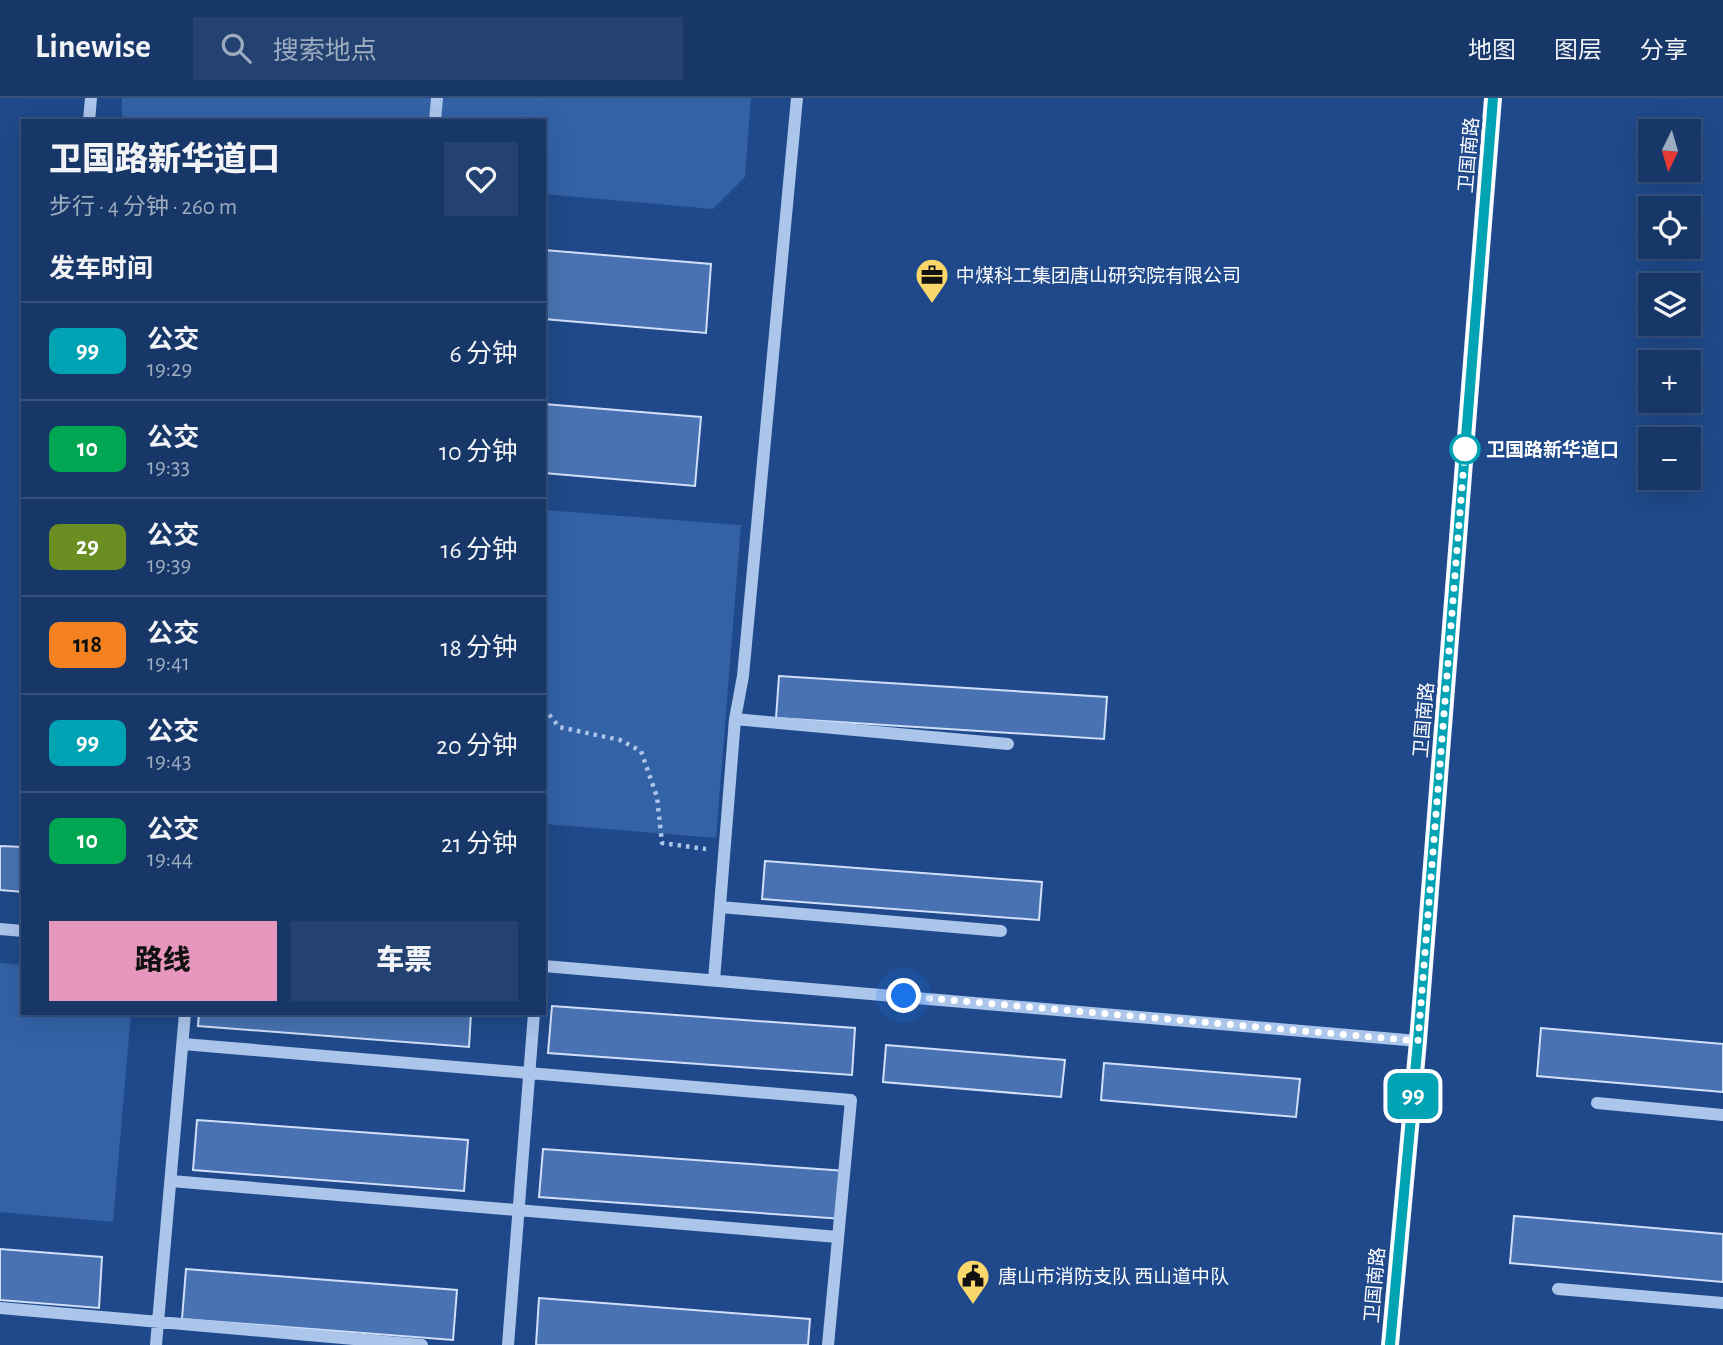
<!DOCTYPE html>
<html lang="zh">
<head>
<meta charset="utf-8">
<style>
  body { margin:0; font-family:"Alegreya Sans","Noto Sans SC",sans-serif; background:#244271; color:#f1f3f6; height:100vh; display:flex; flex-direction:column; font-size:26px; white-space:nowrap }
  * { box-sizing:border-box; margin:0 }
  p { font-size:23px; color:#9eacc0 }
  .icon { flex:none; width:38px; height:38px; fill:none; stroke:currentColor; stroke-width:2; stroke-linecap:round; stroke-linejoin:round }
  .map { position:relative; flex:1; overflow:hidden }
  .sheet { position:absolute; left:21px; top:21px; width:525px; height:896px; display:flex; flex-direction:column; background:#173768; border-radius:0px; box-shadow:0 7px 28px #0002,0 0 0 2px #36517c }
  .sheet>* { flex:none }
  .badge { padding:0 14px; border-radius:10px; font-size:24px; line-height:46px }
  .needle { width:46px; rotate:185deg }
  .fabs { position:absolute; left:1638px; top:21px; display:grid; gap:14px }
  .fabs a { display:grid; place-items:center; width:63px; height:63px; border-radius:0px; background:#173768; box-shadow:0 7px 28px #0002,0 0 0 2px #36517c; font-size:35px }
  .you { position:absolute; width:35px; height:35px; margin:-18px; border:5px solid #fff; border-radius:50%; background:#1a73e8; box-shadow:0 0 0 10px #1a73e833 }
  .map>.badge { position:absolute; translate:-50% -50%; box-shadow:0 0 0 4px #fff }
  h2 { padding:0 28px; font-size:26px; line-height:63px }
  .round { display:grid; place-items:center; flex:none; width:74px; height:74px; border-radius:0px; background:#244271 }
  .head { display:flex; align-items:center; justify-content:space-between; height:119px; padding:0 28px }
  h1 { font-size:33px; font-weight:800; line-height:52px }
  .cta { display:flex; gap:14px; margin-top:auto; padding:14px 28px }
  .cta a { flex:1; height:80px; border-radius:0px; background:#e797bd; color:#111; font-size:28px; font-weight:800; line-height:80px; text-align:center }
  .cta a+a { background:#244271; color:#f1f3f6 }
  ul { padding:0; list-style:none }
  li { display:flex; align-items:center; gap:21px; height:98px; padding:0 28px; border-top:2px solid #36517c }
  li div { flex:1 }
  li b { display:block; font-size:26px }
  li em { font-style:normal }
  li .badge { min-width:77px; font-weight:700; text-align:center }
  header { display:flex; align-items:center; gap:42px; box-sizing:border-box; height:98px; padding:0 35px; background:#173768; border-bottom:2px solid #36517c }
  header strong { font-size:33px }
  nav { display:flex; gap:38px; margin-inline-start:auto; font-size:24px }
  .search { width:490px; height:63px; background:#244271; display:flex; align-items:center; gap:18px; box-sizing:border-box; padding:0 24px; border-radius:0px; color:#9eacc0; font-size:26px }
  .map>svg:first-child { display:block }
</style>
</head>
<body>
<header>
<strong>Linewise</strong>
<div class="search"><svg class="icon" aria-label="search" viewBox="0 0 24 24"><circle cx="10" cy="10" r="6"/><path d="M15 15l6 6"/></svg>搜索地点</div>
<nav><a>地图</a><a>图层</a><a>分享</a></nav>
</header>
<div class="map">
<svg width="1723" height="1247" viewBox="0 0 1723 1247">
  <rect width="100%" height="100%" fill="#1f498a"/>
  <path fill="#3362a7" d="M 122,0 L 751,0 L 745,79 L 713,111 L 544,96 L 544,23 L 122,23 Z
    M 544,412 L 741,427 L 716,740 L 544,726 Z
    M 0,865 L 23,867 L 23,915 L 131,915 L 113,1124 L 0,1114 Z"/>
  <path fill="#4872b2" stroke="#d0e0f8" stroke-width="2" d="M 544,152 L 711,166 L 706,235 L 544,221 Z
    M 544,306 L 701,319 L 695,388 L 544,375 Z
    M 779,578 L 1107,599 L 1104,641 L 776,620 Z
    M 0,748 L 23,749 L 23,794 L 0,792 Z
    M 765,763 L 1042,784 L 1039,822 L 762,801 Z
    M 552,908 L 855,930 L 852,977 L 548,955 Z
    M 199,915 L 471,915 L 469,949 L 198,928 Z
    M 1541,930 L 1723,946 L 1723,994 L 1537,978 Z
    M 886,947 L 1065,962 L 1061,999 L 883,984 Z
    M 1104,965 L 1300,981 L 1296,1019 L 1101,1002 Z
    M 197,1022 L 468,1042 L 464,1093 L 193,1072 Z
    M 543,1051 L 846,1073 L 843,1121 L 539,1099 Z
    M 1514,1118 L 1723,1136 L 1723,1184 L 1510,1165 Z
    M 0,1151 L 102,1159 L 99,1210 L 0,1202 Z
    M 186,1171 L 457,1192 L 453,1242 L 182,1221 Z
    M 539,1200 L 810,1221 L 808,1247 L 536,1247 Z"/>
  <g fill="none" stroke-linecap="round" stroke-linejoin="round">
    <path stroke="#abc5eb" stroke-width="4.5" stroke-dasharray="3.5 5" stroke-linecap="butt" d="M 544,610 L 559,629 L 620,642 L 641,653 L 657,699 L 662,745 L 706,751"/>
    <path stroke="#abc5eb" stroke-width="12" d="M 89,23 L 91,0
      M 435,23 L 437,0
      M 735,621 L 1008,646
      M 720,809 L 1001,833
      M 0,831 L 23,833
      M 544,868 L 1418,943
      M 714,882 L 735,621 L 743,578 L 797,0
      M 183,946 L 851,1002 L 828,1247
      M 1597,1005 L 1723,1017
      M 171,1083 L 838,1139
      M 1558,1191 L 1723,1205
      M 0,1210 L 422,1247
      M 156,1247 L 185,915
      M 508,1247 L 534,915"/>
    <path stroke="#f0f5fe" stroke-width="18" d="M 1390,1247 L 1418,943 L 1493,0"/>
  </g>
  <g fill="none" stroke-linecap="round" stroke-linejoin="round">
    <defs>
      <path id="line" d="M 1390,1247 L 1418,943 L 1493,0"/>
    </defs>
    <use href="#line" stroke="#fff" stroke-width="16"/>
    <use href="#line" stroke="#00a3b4" stroke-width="10"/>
    <path stroke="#fff" stroke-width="7" stroke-dasharray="0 12.6" d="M 904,898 L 1418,943 L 1465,351"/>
  </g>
  <defs>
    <symbol id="office-pin" viewBox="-11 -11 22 30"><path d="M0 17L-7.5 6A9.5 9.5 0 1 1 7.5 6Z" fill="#f9d76b" stroke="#1f498a"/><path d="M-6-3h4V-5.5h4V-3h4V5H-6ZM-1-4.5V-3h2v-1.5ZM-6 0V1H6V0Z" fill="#111"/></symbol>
    <symbol id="civic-pin" viewBox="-11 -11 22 30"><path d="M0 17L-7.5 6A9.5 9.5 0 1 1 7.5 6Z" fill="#f9d76b" stroke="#1f498a"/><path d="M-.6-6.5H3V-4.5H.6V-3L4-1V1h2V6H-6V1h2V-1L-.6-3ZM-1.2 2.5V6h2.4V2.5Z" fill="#111"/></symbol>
  </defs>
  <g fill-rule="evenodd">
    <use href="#office-pin" x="913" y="158" width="38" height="52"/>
    <use href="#civic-pin" x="954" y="1159" width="38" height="52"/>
  </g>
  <circle fill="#fff" stroke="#00a3b4" stroke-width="3.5" cx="1465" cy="351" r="14"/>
  <g text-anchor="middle" stroke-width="6" stroke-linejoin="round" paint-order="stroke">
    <g font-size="19" fill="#fff" stroke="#1f498a">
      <text transform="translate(1468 57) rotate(-85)" y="7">卫国南路</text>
      <text transform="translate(1423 622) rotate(-85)" y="7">卫国南路</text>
      <text transform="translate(1374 1187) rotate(-85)" y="7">卫国南路</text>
    </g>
    <g font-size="19" fill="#fff" stroke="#1f498a" text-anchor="start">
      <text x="956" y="184">中煤科工集团唐山研究院有限公司</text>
      <text x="998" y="1185">唐山市消防支队 西山道中队</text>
    </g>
    <g font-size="19" font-weight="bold" fill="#fff" stroke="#1f498a" text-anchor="start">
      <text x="1486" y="358">卫国路新华道口</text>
    </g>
  </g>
</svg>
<div class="fabs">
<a><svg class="needle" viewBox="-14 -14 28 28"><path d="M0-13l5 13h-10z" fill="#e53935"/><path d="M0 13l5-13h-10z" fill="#9eacc0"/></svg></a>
<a><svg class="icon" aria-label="locate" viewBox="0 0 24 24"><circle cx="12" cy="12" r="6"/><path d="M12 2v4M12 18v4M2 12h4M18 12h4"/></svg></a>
<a><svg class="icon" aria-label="layers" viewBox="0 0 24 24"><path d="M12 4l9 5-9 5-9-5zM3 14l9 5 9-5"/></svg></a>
<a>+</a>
<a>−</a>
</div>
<div class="you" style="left:904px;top:898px"></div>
<b class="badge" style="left:1413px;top:998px;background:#00a3b4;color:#fff">99</b>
<section class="sheet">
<div class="head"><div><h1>卫国路新华道口</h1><p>步行 · 4 分钟 · 260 m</p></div><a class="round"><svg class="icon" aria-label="heart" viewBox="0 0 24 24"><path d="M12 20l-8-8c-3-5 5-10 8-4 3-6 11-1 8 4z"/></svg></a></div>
<h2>发车时间</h2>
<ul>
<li><span class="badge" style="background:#00a3b4;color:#fff">99</span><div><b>公交</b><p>19:29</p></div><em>6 分钟</em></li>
<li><span class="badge" style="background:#00a651;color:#fff">10</span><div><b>公交</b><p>19:33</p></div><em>10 分钟</em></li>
<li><span class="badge" style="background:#6b8e23;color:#fff">29</span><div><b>公交</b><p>19:39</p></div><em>16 分钟</em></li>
<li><span class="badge" style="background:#f58220;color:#111">118</span><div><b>公交</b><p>19:41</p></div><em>18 分钟</em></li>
<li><span class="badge" style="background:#00a3b4;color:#fff">99</span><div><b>公交</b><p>19:43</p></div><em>20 分钟</em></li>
<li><span class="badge" style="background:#00a651;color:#fff">10</span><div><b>公交</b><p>19:44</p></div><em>21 分钟</em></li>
</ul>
<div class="cta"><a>路线</a><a>车票</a></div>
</section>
</div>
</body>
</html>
